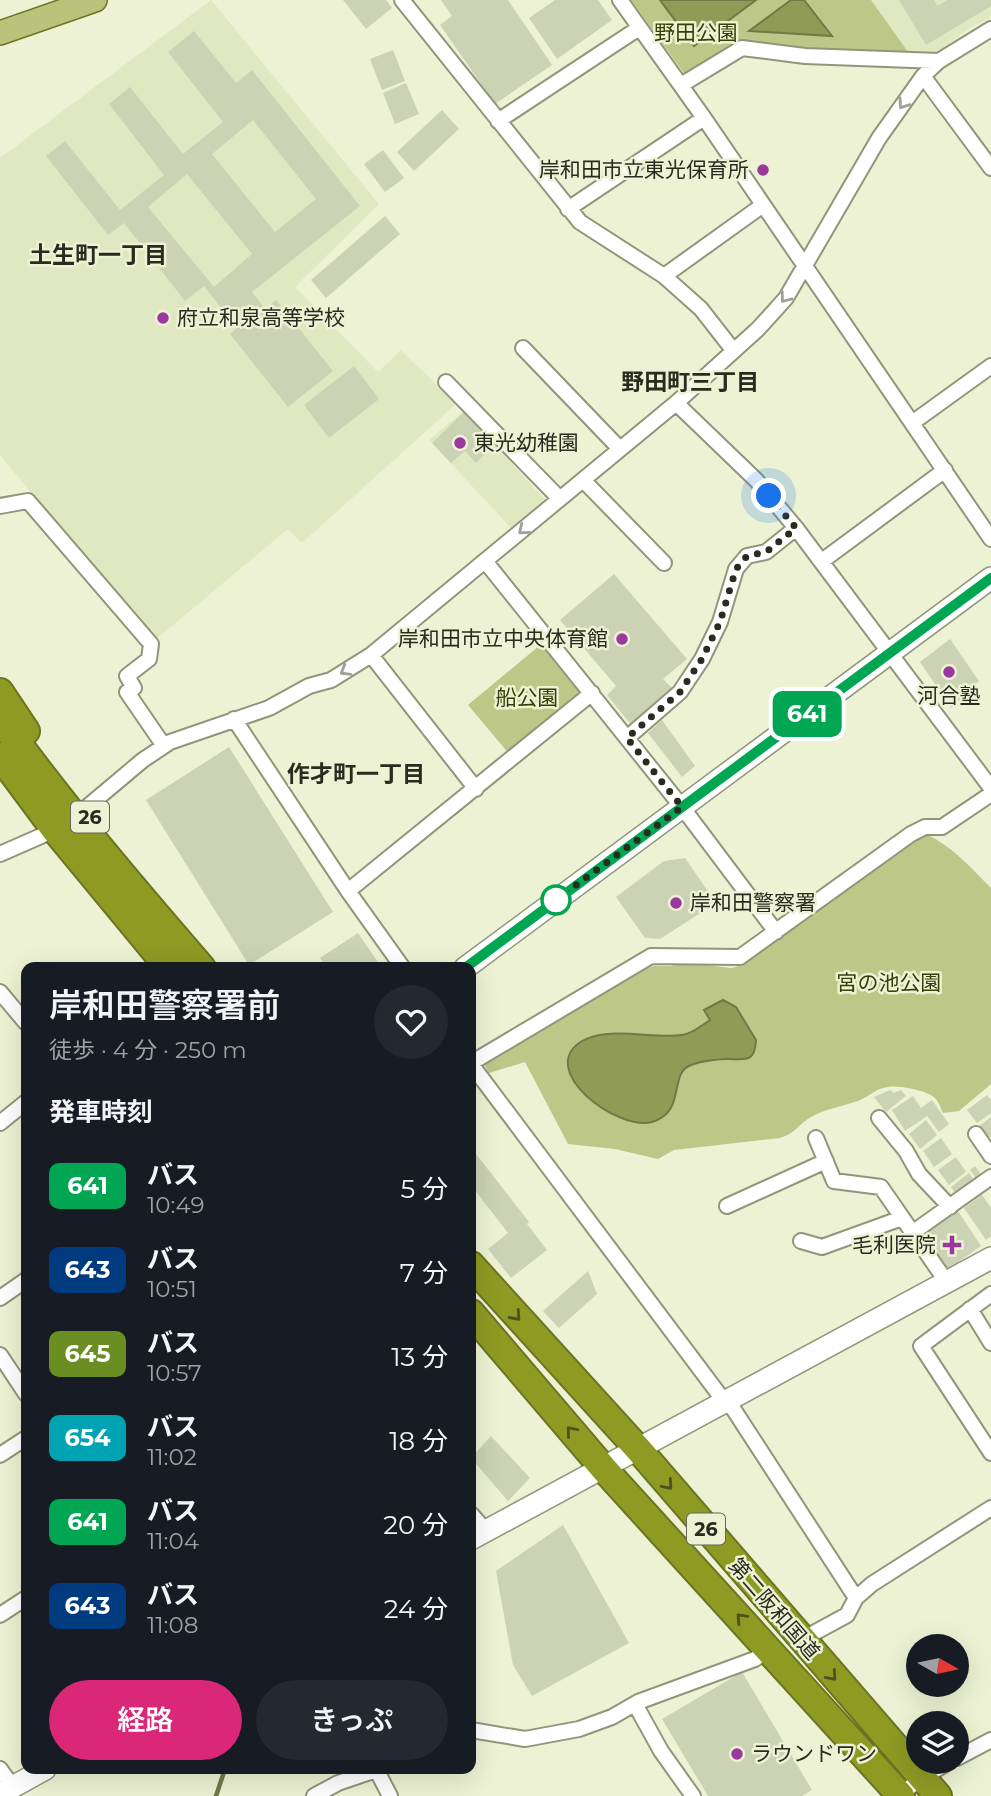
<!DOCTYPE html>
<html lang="ja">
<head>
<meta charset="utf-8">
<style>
  body { margin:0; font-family:Montserrat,"Noto Sans JP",sans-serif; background:#242831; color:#f1f3f6; height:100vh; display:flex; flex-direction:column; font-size:26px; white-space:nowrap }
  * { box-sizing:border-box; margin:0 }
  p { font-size:23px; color:#9ea1a6 }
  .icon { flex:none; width:38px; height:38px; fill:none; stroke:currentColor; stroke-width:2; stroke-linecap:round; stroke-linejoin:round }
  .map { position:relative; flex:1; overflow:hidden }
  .side { position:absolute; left:21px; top:962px; width:455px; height:812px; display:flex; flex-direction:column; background:#171b24; border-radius:14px; box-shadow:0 7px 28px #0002 }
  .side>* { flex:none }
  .badge { padding:0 14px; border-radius:10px; font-size:24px; line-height:46px }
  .needle { width:46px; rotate:99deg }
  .controls { position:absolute; left:906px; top:1634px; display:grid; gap:14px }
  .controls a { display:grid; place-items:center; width:63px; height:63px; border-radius:50%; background:#171b24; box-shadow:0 7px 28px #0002; font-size:35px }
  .you { position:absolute; width:35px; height:35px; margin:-18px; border:5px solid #fff; border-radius:50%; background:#1a73e8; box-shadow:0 0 0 10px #1a73e833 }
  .map>.badge { position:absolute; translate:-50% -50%; box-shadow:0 0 0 4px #fff }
  h2 { padding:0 28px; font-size:26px; line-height:63px }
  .round { display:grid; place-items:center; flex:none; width:74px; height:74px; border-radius:37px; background:#242831 }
  .head { display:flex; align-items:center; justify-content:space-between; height:119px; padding:0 28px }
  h1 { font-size:33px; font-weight:600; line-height:52px }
  .cta { display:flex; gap:14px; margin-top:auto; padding:14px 28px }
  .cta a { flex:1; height:80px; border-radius:42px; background:#db2777; color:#fff; font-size:28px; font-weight:600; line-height:80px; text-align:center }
  .cta a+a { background:#242831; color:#f1f3f6 }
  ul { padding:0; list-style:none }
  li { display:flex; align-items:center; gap:21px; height:84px; padding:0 28px }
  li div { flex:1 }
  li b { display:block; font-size:26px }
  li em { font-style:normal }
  li .badge { min-width:77px; font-weight:700; text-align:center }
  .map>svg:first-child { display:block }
</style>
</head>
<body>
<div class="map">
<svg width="991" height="1796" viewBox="0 0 991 1796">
  <rect width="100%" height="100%" fill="#ecf2d3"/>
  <path fill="#e0e8c1" d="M 211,0 L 379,204 L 295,287 L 378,372 L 401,350 L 456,404 L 302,543 L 288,529 L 154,641 L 0,455 L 0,158 Z
    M 871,0 L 991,0 L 991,18 L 971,27 L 935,54 L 911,56 Z
    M 464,411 L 544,499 L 512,529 L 429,440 Z"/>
  <path fill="#bcc788" d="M 631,0 L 871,0 L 911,56 L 765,46 L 686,76 Z
    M 545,641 L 586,692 L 510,755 L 468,705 Z
    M 926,834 C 952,846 971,868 991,888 L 991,1084 L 959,1111 L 943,1113 C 940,1106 938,1099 931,1095 C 922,1090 898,1085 888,1087 C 876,1088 869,1097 858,1101 C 843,1106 825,1109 811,1117 C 797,1125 798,1132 780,1138 L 674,1150 L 658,1159 L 615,1149 L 568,1144 L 525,1062 L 489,1073 L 485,1066 L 485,1062 L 638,971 L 654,966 L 671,966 L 681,962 L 731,968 L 743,965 L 912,841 Z"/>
  <path fill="#909b56" stroke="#717946" stroke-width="2" d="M 660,0 L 756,0 L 694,46 Z
    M 791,0 L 804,0 L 832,36 L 749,31 Z
    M 723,1000 L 736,1007 L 756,1040 C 755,1063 746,1059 728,1059 C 718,1059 701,1061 691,1065 C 668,1073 687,1112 652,1122 C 617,1131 535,1070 582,1041 C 609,1026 653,1039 682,1035 C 692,1034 702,1025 710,1020 L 704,1010 Z"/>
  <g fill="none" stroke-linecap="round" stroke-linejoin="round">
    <path stroke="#717946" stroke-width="4.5" d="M 216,1796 L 225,1769"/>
  </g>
  <path fill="#ccd2b4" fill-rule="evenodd" d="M 343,0 L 386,0 L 392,8 L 366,29 Z
    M 441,0 L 508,0 L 552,65 L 495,104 L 440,25 L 452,16 Z
    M 555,0 L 598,0 L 612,20 L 557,59 L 529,18 Z
    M 899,0 L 934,0 L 937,6 L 948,0 L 991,0 L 991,6 L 926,45 Z
    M 194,31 L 236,83 L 252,70 L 360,206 L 252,292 L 265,309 L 276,300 L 333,371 L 288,407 L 230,334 L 237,328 L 204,286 L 185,301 L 124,223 L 108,235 L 46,156 L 65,141 L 120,210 L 164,175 L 109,104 L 130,87 L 183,154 L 223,122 L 168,52 ZM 253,120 L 316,199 L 275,232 L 212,154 ZM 187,174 L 252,254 L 214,287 L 148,207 Z
    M 393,50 L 405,81 L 382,90 L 370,59 Z
    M 406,83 L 419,114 L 395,124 L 383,93 Z
    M 442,110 L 459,129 L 414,171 L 397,152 Z
    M 383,150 L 404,178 L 385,192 L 364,164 Z
    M 385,216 L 400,234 L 326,298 L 311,280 Z
    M 354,366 L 379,399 L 329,438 L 304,405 Z
    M 464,412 L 495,444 L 476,463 L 465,451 L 451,463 L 432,443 Z
    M 614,574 L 687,659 L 663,679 L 674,690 L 633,727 L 607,695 L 616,686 L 560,620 Z
    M 950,639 L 979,681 L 951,708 L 920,662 Z
    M 662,720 L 695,766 L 682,777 L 648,733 Z
    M 229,747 L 333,912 L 249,965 L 146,800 Z
    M 685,858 L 716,903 L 660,939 L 645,938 L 616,897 L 664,861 Z
    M 358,933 L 382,968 L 327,968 L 320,958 Z
    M 890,1090 L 894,1093 L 901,1090 L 906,1096 L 886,1112 L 874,1097 Z
    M 987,1095 L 991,1100 L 991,1113 L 977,1123 L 967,1110 Z
    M 913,1096 L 921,1108 L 932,1100 L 949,1124 L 939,1132 L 927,1116 L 905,1131 L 892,1110 Z
    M 991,1117 L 991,1136 L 988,1139 L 979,1126 Z
    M 926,1120 L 937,1135 L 920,1149 L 909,1134 Z
    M 941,1138 L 952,1154 L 934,1167 L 923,1151 Z
    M 476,1154 L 529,1222 L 527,1224 L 547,1250 L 511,1278 L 488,1249 L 508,1233 L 471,1185 L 471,1158 Z
    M 956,1157 L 966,1172 L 949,1185 L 938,1170 Z
    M 975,1166 L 984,1178 L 979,1182 L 970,1170 Z
    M 969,1173 L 976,1183 L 958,1197 L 951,1187 Z
    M 982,1195 L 991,1208 L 991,1236 L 986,1240 L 964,1208 Z
    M 958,1211 L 981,1246 L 948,1269 L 925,1234 Z
    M 588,1271 L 597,1294 L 559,1328 L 543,1311 Z
    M 491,1436 L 530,1478 L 508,1501 L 471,1458 Z
    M 563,1525 L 629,1643 L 532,1696 L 513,1665 L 496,1571 Z
    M 742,1672 L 812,1790 L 802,1796 L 708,1796 L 662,1719 Z"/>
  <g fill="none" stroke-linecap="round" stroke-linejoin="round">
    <defs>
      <path id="street" d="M 402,0 L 580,222 L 664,276 L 701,309 L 733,350
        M 620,0 L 704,118 L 991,539
        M 923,76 L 991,168
        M 681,85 L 742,48 L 805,56 L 939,61
        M 498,121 L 639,28
        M 568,209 L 704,118
        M 664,276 L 763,205
        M 523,348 L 620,449
        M 446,382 L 560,499
        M 676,403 L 756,480 L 796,528 L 991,788
        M 912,423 L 991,366
        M 583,480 L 664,563
        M 0,506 L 28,501 L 151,644 L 149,659 L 127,676 L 134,688 L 127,692 L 164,746
        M 485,561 L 682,807 L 776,932
        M 822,561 L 945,470
        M 371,655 L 476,789
        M 234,719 L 348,891 L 403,968
        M 627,738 L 680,692 L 702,659 L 720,622 L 736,569 L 747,556 L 766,552 L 796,528
        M 0,854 L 41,836 L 74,818 L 143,760 L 170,742 L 269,708 L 309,686 L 331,680 L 371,655 L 676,403 L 758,329 L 786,298 L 879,138 L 923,76 L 939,61 L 991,29
        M 348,891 L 592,693
        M 0,992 L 26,1023
        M 471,1063 L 651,956 L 740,957 L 911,834 L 925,827 L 942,827 L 991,794
        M 471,1064 L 718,1393 L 734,1410 L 856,1598
        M 879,1118 L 906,1151 L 919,1174 L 950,1207
        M 0,1123 L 26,1102
        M 976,1134 L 991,1156
        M 816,1138 L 834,1181 L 881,1187 L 946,1281
        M 727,1206 L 826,1161
        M 912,1233 L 991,1177
        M 801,1241 L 822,1247 L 902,1218
        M 991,1294 L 921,1346 L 991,1453
        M 0,1298 L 26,1280
        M 970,1309 L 991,1343
        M 0,1355 L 26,1394
        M 0,1455 L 26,1438
        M 471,1514 L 486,1531
        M 0,1615 L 26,1598
        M 801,1640 L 847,1615 L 856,1598 L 872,1584 L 991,1508
        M 635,1704 L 661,1751 L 693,1796
        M 471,1730 L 525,1739 L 579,1729 L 612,1717 L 638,1702 L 755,1659 L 769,1649
        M 957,1758 L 991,1740
        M 0,1769 L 13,1787
        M 376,1769 L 390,1796
        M 314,1796 L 338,1783 L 376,1770
        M 898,1796 L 922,1778 L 949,1762"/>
      <path id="secondary" d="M 465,968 L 991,578
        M 471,1539 L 991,1258
        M 0,1794 L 45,1769"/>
      <path id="primary" d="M 0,33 L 95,0"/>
      <path id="highway" d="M 0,692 L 26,731
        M 0,719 C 63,806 132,887 202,968
        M 0,756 L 55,830 L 169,968
        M 471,1265 L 639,1450 L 938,1796
        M 471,1313 L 604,1469 L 901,1796"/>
    </defs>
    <use href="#street" stroke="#909679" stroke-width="18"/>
    <use href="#secondary" stroke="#909679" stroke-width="24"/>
    <use href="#primary" stroke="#6a7422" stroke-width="26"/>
    <use href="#highway" stroke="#6a7422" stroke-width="30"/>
    <use href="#street" stroke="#fff" stroke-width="14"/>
    <use href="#secondary" stroke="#fff" stroke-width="21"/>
    <use href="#primary" stroke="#bbc37b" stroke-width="23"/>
    <use href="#highway" stroke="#8d9b23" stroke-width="26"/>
  </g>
  <defs><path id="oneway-chevron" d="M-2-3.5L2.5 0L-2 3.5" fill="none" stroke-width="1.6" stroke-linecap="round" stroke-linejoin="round" transform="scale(1.75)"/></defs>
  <g stroke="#9fa09a">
    <use href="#oneway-chevron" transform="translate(903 104) rotate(125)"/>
    <use href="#oneway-chevron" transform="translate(785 298) rotate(127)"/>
    <use href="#oneway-chevron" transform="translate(523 530) rotate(140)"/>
    <use href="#oneway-chevron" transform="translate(345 671) rotate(149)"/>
  </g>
  <g stroke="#4c5220">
    <use href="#oneway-chevron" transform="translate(516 1316) rotate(48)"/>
    <use href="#oneway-chevron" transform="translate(571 1431) rotate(-130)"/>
    <use href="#oneway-chevron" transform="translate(668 1485) rotate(49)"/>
    <use href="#oneway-chevron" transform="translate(741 1618) rotate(-133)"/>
    <use href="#oneway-chevron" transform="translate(832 1676) rotate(49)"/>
  </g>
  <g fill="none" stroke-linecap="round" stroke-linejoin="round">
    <defs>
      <path id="line" d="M 465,968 L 991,578"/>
    </defs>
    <use href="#line" stroke="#fff" stroke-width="16"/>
    <use href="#line" stroke="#00a651" stroke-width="10"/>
    <path stroke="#292b1f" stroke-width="7" stroke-dasharray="0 12.6" d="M 556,900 L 682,807 L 627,738 L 680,692 L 702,659 L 720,622 L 736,569 L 747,556 L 766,552 L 796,528 L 769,496"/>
  </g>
  <g fill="#9a389e" stroke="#ecf2d3" stroke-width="2.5">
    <circle cx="763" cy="170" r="7"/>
    <circle cx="163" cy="318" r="7"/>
    <circle cx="460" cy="443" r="7"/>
    <circle cx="622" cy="639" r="7"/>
    <circle cx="949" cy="672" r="7"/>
    <circle cx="676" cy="903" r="7"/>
    <path d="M948.5 1234.5h7v7h7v7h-7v7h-7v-7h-7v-7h7z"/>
    <circle cx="737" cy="1754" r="7"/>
  </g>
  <circle fill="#fff" stroke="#00a651" stroke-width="3.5" cx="556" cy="900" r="14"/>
  <g text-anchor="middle" stroke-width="5" stroke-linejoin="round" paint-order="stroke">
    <g fill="#ecf2d3" stroke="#646755" stroke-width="2">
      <rect x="71" y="801.5" width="38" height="31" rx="5"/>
      <rect x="687" y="1513.5" width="38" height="31" rx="5"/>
    </g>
    <g font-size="19" font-weight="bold" fill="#292b1f">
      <text x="90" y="824">26</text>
      <text x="706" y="1536">26</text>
    </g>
    <g font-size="21" fill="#383e07" stroke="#ecf2d3">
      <text x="696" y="40">野田公園</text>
      <text x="527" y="705">船公園</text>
      <text x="889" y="990">宮の池公園</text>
    </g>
    <g font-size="21" fill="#292b1f" stroke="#ecf2d3" text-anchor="start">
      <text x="749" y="177" text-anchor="end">岸和田市立東光保育所</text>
      <text x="177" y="325">府立和泉高等学校</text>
      <text x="474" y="450">東光幼稚園</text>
      <text x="608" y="646" text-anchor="end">岸和田市立中央体育館</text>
      <text x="949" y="703" text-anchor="middle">河合塾</text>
      <text x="690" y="910">岸和田警察署</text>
      <text x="936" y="1252" text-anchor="end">毛利医院</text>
      <text x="751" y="1761">ラウンドワン</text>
    </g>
    <g font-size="21" fill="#292b1f" stroke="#ecf2d3">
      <text transform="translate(774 1609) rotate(49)" y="7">第二阪和国道</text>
    </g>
    <g font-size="23" font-weight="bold" fill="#292b1f" stroke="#ecf2d3">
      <text x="98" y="263">土生町一丁目</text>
      <text x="690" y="390">野田町三丁目</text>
      <text x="356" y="782">作才町一丁目</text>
    </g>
  </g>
</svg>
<div class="controls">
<a><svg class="needle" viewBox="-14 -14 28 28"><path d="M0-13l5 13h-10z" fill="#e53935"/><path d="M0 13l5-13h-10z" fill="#9ea1a6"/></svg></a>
<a><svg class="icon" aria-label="layers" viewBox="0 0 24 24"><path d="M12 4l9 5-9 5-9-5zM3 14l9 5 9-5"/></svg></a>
</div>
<div class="you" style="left:769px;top:496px"></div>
<b class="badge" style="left:807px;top:714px;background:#00a651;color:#fff">641</b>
<section class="side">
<div class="head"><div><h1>岸和田警察署前</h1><p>徒歩 · 4 分 · 250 m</p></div><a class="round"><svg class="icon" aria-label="heart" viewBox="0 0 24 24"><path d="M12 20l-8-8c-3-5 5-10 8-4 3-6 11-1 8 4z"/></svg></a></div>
<h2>発車時刻</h2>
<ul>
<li><span class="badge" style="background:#00a651;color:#fff">641</span><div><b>バス</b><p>10:49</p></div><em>5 分</em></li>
<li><span class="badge" style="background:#003b80;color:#fff">643</span><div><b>バス</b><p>10:51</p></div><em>7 分</em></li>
<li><span class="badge" style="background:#6b8e23;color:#fff">645</span><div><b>バス</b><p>10:57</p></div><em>13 分</em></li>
<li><span class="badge" style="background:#00a3b4;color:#fff">654</span><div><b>バス</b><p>11:02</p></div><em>18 分</em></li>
<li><span class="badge" style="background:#00a651;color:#fff">641</span><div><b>バス</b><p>11:04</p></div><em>20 分</em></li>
<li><span class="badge" style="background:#003b80;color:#fff">643</span><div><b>バス</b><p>11:08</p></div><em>24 分</em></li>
</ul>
<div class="cta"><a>経路</a><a>きっぷ</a></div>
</section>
</div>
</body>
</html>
